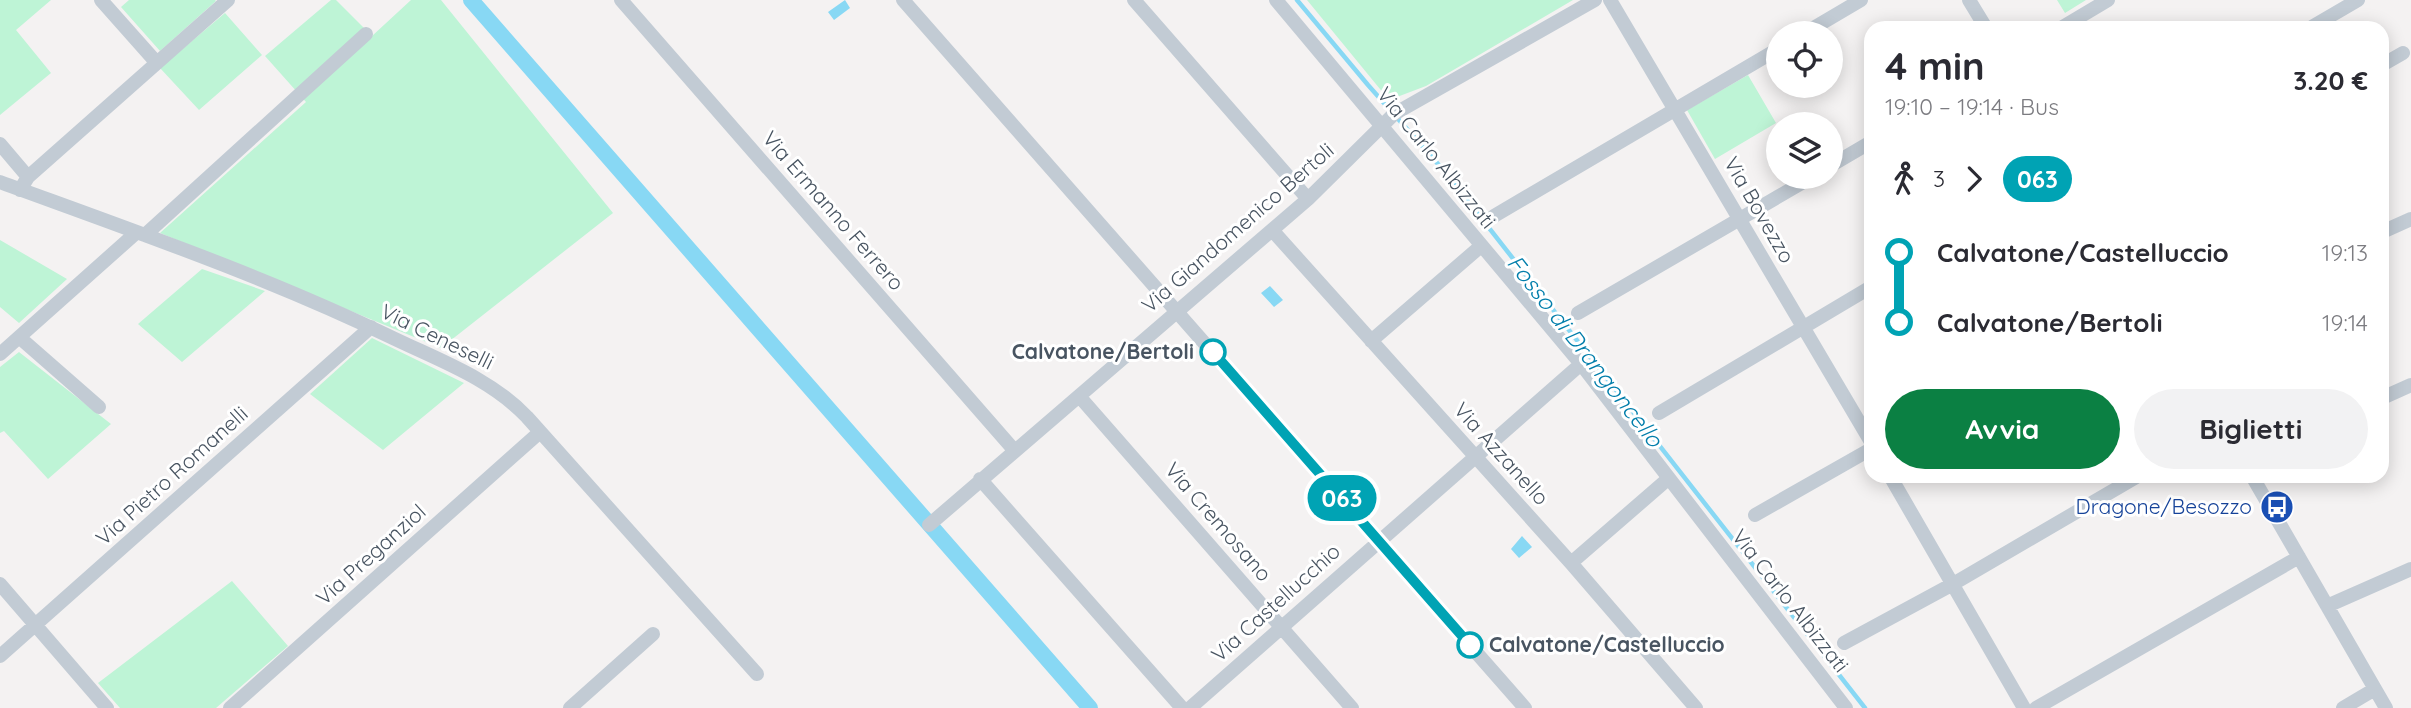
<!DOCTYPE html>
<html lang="it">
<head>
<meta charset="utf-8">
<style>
  body { margin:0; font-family:Quicksand,sans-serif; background:#f2f2f3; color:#2b2b33; height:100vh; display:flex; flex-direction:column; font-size:26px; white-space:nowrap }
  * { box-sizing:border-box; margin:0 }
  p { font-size:23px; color:#7c7c81 }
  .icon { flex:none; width:38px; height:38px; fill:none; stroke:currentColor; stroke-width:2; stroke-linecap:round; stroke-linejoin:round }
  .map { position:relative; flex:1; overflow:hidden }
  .panel { position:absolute; left:1864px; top:21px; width:525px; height:462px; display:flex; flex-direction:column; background:#fff; border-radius:21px; box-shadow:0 4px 18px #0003 }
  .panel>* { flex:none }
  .badge { padding:0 14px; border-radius:23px; font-size:24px; line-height:46px }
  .buttons { position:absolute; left:1766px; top:21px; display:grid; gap:14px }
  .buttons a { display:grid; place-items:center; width:77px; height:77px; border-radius:50%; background:#fff; box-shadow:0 4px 18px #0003; font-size:35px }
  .map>.badge { position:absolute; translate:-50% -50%; box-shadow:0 0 0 4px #fff }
  .legs { display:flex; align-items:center; gap:10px; height:77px; padding:0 21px; font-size:23px }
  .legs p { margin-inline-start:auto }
  .summary { display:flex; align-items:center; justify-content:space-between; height:119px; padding:0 21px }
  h1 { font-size:38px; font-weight:800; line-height:52px }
  .action { display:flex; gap:14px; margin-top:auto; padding:14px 21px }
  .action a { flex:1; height:80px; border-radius:42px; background:#0b8043; color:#fff; font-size:28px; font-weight:800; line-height:80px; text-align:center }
  .action a+a { background:#f2f2f3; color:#2b2b33 }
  ul { padding:0 21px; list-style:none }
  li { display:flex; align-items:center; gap:24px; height:70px; font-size:26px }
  li i { display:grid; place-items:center; width:10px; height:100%; margin:0 9px; background:currentColor }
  li i::after { content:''; width:18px; height:18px; margin:-9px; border:5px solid; border-radius:50%; background:#fff }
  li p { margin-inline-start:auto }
  li:first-child i { background:linear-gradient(#0000 50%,currentColor 0) }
  li:last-child i { background:linear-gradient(currentColor 50%,#0000 0) }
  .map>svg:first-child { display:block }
</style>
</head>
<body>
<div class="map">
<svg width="2411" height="708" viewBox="0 0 2411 708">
  <rect width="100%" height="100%" fill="#f4f2f2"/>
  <path fill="#bef4d6" d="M 0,0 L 51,0 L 16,30 L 51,73 L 0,115 Z
    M 129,0 L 215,0 L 216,1 L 160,51 L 121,7 Z
    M 331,0 L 336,0 L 372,36 L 411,0 L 441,0 L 613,213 L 441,348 L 160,233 L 306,102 L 265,56 Z
    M 1307,0 L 1573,0 L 1426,86 L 1389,100 Z
    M 2057,0 L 2086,0 L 2065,13 Z
    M 225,13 L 262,55 L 199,110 L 160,68 Z
    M 1748,75 L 1776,123 L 1715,159 L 1687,110 Z
    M 0,240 L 67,279 L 19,323 L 0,307 Z
    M 202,269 L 265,291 L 182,362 L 138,324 Z
    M 372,338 L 464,383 L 383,450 L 310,394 Z
    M 19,352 L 111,424 L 48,479 L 4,431 L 0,433 L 0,367 Z
    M 232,581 L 288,646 L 216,708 L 120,708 L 98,683 Z"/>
  <path fill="#88d8f4" d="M 845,0 L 850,8 L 834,20 L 828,12 Z
    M 1270,286 L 1283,300 L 1274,307 L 1261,293 Z
    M 1522,536 L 1532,547 L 1519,558 L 1511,549 Z"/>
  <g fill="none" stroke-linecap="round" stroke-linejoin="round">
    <path stroke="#88d8f4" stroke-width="4.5" d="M 1297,0 L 1368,85 L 1446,173 L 1865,708"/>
    <path stroke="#88d8f4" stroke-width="16" d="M 471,0 L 1090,708"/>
    <path stroke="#c2cbd4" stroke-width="14" d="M 101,0 L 156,62
      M 621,0 L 1014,450
      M 903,0 L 1525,708
      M 1134,0 L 1308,199
      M 1276,0 L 1581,364 L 1846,708
      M 1610,0 L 1871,442
      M 1969,0 L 1986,28
      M 2061,28 L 2108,0
      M 2310,28 L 2358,0
      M 1805,33 L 1861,0
      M 2382,65 L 2403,53
      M 0,144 L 28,177
      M 1830,166 L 1871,142
      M 0,182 C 134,231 267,277 395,339 C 441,361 491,379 527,417 L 757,674
      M 20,190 L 28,177 L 228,0
      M 1494,216 L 1778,49
      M 1272,230 L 1571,563 L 1696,708
      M 2382,232 L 2411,219
      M 145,235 L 366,34
      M 1578,313 L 1812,177
      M 19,337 L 99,407
      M 1371,341 L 1481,246
      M 0,354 L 137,232
      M 1079,396 L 1352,708
      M 2382,398 L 2411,385
      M 1659,413 L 1871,287
      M 1890,476 L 2024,708
      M 2252,476 L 2386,708
      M 980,479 L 1182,708
      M 1755,515 L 1871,449
      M 929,525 L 1308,199 L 1394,114 L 1595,0
      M 1571,563 L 1669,478
      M 0,584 L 107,708
      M 2327,606 L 2411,569
      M 1844,643 L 1953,584 L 2138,476
      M 0,656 L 371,327
      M 230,708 L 540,432
      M 570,708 L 653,634
      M 1190,708 L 1581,364
      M 2036,708 L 2299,557
      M 2343,708 L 2375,689"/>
  </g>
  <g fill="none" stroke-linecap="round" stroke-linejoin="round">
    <defs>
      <path id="line-1" d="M 1213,352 L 1470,645"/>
    </defs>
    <use href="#line-1" stroke="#fff" stroke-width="16"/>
    <use href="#line-1" stroke="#00a3b4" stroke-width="10"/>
  </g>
  <defs>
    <symbol id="bus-disc" viewBox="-11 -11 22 22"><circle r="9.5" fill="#1a4fb4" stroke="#fff"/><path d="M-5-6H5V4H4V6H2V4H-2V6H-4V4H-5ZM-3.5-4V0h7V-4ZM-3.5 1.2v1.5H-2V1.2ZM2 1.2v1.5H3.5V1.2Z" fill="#fff"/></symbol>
  </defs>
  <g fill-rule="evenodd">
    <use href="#bus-disc" x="2258" y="488" width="38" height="38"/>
  </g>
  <g fill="#fff" stroke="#00a3b4" stroke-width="3.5">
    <circle cx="1213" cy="352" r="12"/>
    <circle cx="1470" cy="645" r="12"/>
  </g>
  <g text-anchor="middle" stroke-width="6" stroke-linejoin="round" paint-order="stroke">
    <g font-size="21" fill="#485461" stroke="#fff">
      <text transform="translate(1436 158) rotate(51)" y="7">Via Carlo Albizzati</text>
      <text transform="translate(1759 210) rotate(60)" y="7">Via Bovezzo</text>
      <text transform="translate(833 211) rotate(49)" y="7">Via Ermanno Ferrero</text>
      <text transform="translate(1238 228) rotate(-41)" y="7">Via Giandomenico Bertoli</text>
      <text transform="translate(437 337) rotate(26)" y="7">Via Ceneselli</text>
      <text transform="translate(1501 454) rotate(48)" y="7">Via Azzanello</text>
      <text transform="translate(172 476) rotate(-42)" y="7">Via Pietro Romanelli</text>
      <text transform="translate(1218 522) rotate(49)" y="7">Via Cremosano</text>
      <text transform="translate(371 555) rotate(-42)" y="7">Via Preganziol</text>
      <text transform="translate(1790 601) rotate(52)" y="7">Via Carlo Albizzati</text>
      <text transform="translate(1276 603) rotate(-42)" y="7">Via Castellucchio</text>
    </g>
    <g font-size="21" font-weight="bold" fill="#485461" stroke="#fff" text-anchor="end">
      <text x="1194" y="359">Calvatone/Bertoli</text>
      <text x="1489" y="652" text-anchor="start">Calvatone/Castelluccio</text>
    </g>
    <g font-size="21" fill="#164399" stroke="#fff" text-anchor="end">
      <text x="2252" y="514">Dragone/Besozzo</text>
    </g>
    <g font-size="23" font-style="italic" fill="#027eab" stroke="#fff">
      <text transform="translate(1585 351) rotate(52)" y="8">Fosso di Drangoncello</text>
    </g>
  </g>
</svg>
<div class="buttons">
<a><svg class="icon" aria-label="locate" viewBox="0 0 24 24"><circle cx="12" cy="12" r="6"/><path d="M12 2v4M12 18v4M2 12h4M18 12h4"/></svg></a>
<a><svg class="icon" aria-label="layers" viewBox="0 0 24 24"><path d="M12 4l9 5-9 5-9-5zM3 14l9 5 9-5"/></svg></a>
</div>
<b class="badge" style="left:1342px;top:498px;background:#00a3b4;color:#fff">063</b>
<section class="panel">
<div class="summary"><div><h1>4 min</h1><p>19:10 – 19:14 · Bus</p></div><b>3.20 €</b></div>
<div class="legs"><svg class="icon" aria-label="walk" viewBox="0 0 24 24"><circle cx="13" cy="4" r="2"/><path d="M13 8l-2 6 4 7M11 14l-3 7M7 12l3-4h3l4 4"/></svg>3<svg class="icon" aria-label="forward" viewBox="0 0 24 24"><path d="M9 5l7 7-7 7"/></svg><b class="badge" style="background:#00a3b4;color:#fff">063</b></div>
<ul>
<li><i style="color:#00a3b4"></i><b>Calvatone/Castelluccio</b><p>19:13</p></li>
<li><i style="color:#00a3b4"></i><b>Calvatone/Bertoli</b><p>19:14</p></li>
</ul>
<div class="action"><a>Avvia</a><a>Biglietti</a></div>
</section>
</div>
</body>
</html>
